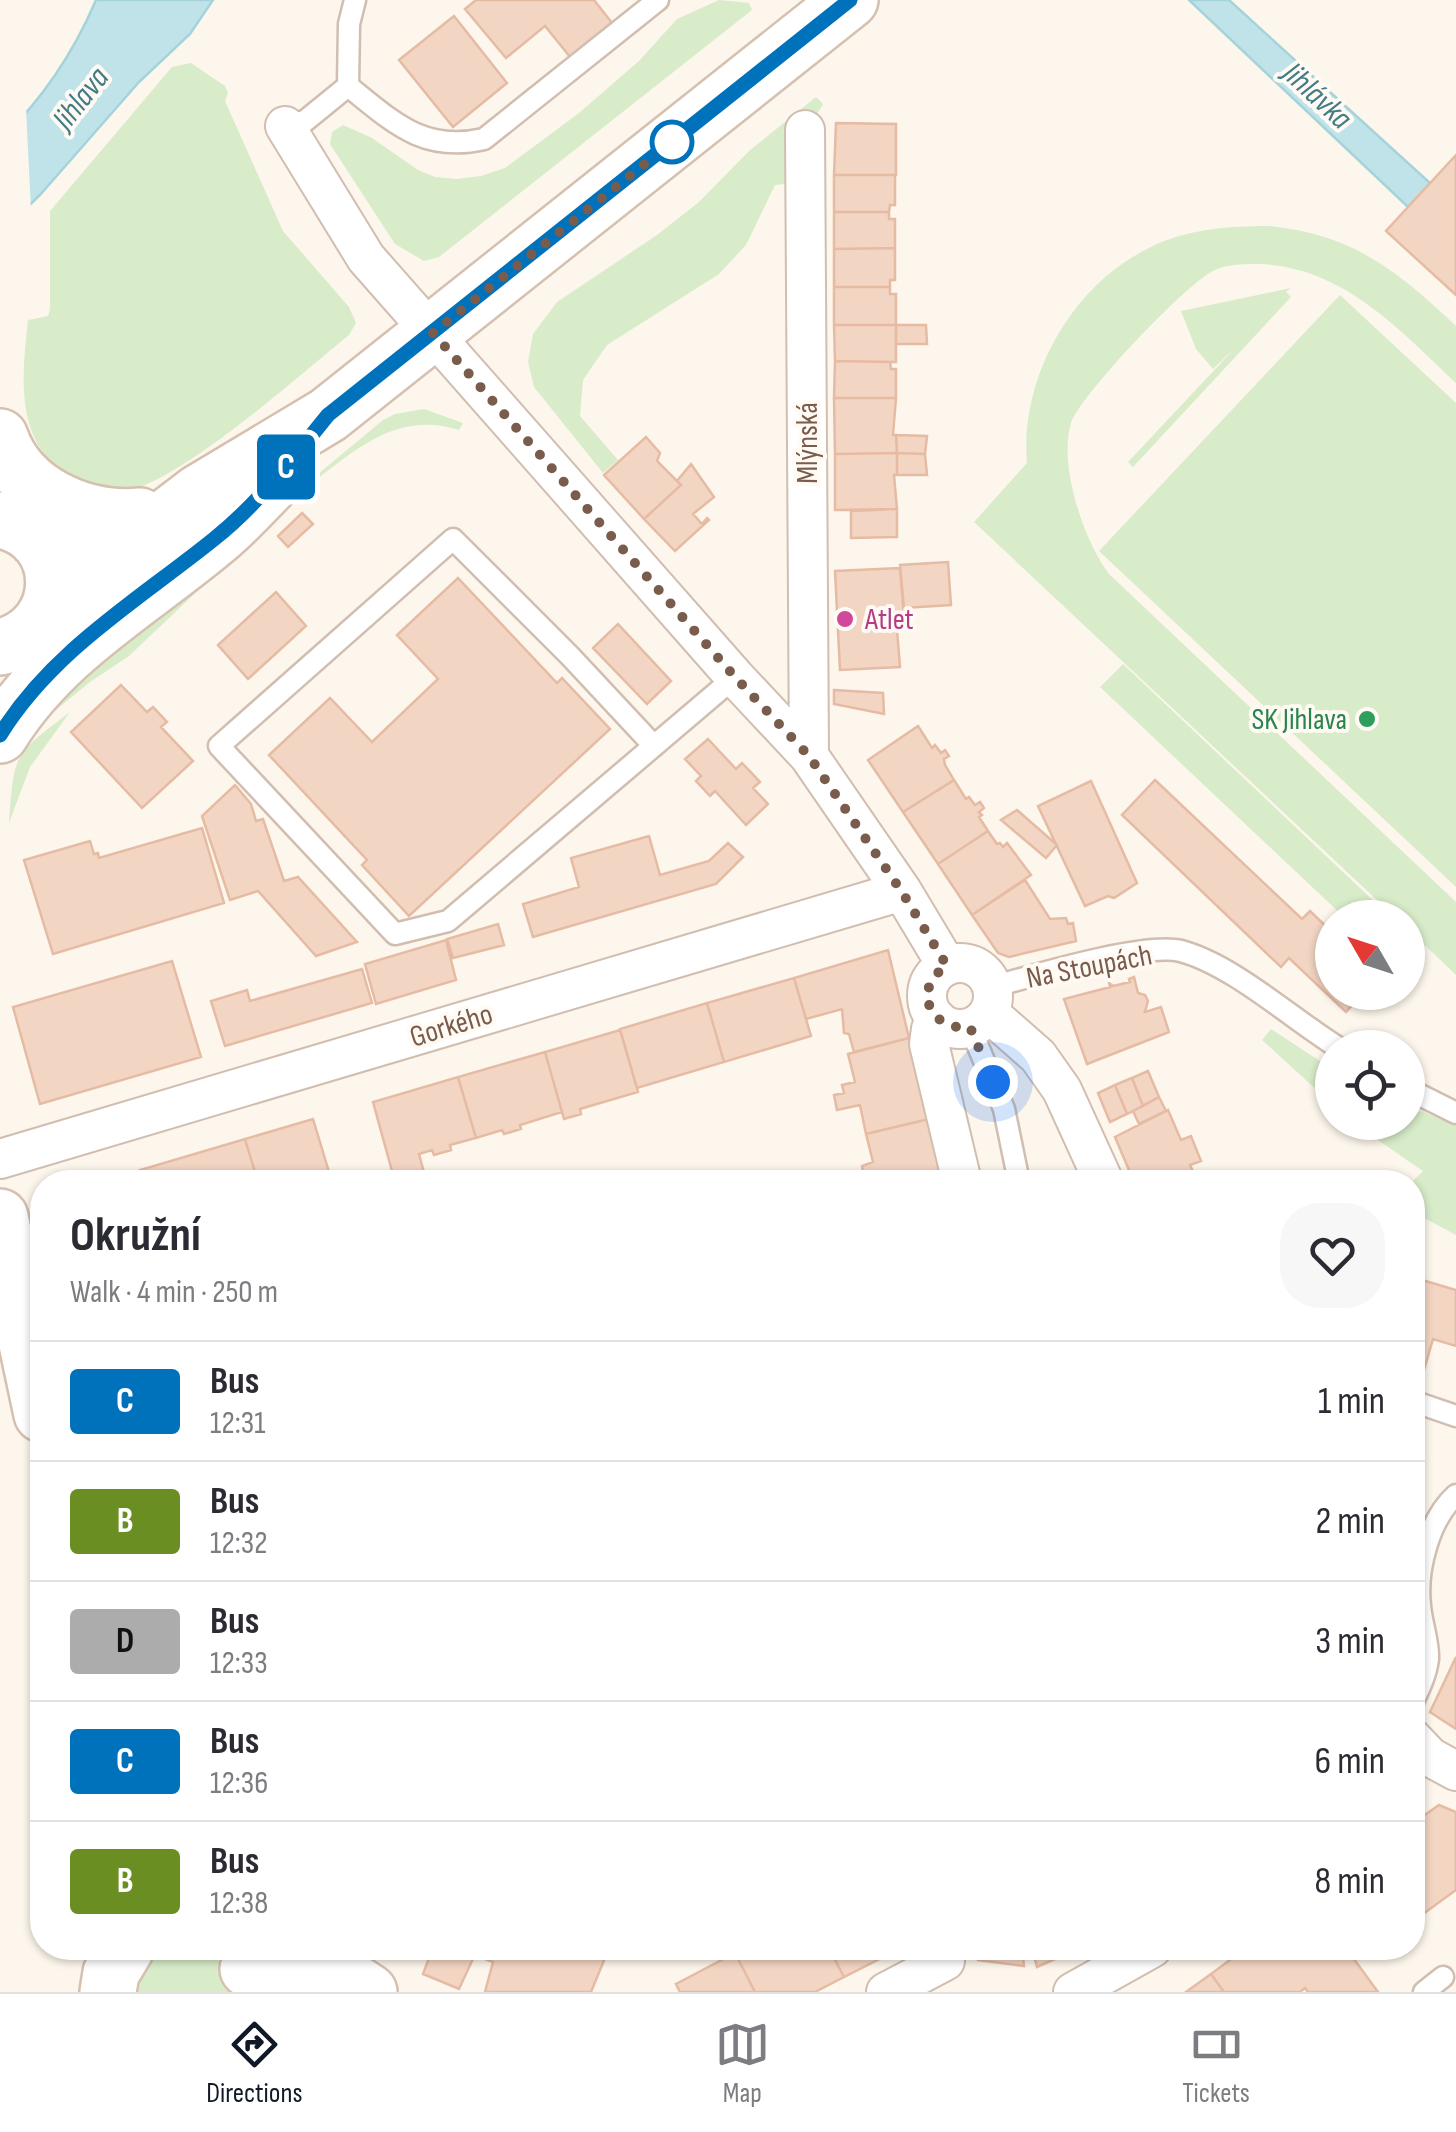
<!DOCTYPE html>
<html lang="en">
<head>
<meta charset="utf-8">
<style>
  body { margin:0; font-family:"Sofia Sans Condensed",sans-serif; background:#f7f7f7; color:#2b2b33; height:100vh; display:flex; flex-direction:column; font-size:38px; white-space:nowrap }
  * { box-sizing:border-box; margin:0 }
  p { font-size:32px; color:#7c7c81 }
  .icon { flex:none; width:55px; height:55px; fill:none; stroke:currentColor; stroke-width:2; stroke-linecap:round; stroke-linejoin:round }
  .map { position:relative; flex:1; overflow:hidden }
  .sheet { position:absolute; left:30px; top:1170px; width:1395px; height:790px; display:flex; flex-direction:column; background:#fff; border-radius:40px; box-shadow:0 2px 8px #0004 }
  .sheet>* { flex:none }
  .badge { padding:0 20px; border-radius:8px; font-size:35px; line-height:65px }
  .needle { width:65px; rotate:309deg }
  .controls { position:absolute; left:1315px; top:900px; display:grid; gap:20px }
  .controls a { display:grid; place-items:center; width:110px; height:110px; border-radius:50%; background:#fff; box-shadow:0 2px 8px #0004; font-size:50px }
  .you { position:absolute; width:50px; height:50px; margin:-25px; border:8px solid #fff; border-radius:50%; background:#1a73e8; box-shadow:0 0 0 15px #1a73e833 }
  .map>.badge { position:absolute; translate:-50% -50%; box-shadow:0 0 0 5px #fff }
  .round { display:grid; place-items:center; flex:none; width:105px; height:105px; border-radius:40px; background:#f7f7f7 }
  .head { display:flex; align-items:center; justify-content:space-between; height:170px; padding:0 40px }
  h1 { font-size:48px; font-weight:700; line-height:75px }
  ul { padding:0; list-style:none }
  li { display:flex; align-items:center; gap:30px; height:120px; padding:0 40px; border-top:2px solid #e1e1e2 }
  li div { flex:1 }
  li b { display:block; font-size:38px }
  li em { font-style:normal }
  li .badge { min-width:110px; font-weight:700; text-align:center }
  .dock { display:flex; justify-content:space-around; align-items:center; height:140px; border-top:2px solid #e1e1e2; background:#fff; font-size:28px; color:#7c7c81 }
  .dock a { display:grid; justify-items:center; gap:5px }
  .dock .selected { color:#111827 }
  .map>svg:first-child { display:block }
</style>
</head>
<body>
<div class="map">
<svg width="1456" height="1992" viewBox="0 0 1456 1992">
  <rect width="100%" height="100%" fill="#fdf6ec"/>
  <path fill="#d8ecc9" d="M 719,0 L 749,3 L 752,10 L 439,257 L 424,261 L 395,244 L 330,144 L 332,132 L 343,125 L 372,138 L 418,170 L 435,177 L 457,179 L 481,176 L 505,168 L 579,113 L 639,61 L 677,19 Z
    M 191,63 L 225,86 L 228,93 L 225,101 L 283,231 L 349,307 L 356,323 L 349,335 C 303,372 175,487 123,491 C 101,493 83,486 66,474 C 14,440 22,375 28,320 L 48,316 L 50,309 L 50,211 L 172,67 Z
    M 816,97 L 823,104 L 816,116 L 794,183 L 775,185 L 746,245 L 719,274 L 607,345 L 583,380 L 580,416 L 618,460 L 603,473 L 534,387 L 528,362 L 533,334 L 557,302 L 657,235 L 699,202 L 749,151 Z
    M 1269,226 C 1354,235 1396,270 1456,326 L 1456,383 C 1400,330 1343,267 1260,264 C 1246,264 1227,264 1215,270 C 1188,281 1079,397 1071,423 C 1058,465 1084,541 1109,574 L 1456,902 L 1456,975 L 1408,929 L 1408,918 L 1395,917 L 974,522 L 1027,463 C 1020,378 1071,286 1149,248 C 1186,229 1228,226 1269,226 Z
    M 1291,288 L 1286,292 L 1291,297 L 1133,467 L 1128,462 L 1236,347 L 1213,369 L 1196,349 L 1181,311 Z
    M 1340,295 L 1456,403 L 1456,887 L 1099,551 Z
    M 424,409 L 463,423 L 459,430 C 397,410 355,450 308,486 L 129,656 L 90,682 L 18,741 L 33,711 L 383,420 L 395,414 Z
    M 1123,664 L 1379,906 L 1369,917 L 1344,917 L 1100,687 Z
    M 70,712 L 30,767 L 9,823 C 14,751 14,755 70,712 Z
    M 1271,1029 L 1332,1069 L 1332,1104 L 1262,1040 Z
    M 1408,1110 L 1414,1113 L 1422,1111 L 1456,1126 L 1456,1235 L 1413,1212 L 1412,1182 L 1423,1171 L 1353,1123 L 1408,1122 Z
    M 160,1948 C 200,1948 223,1946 232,1992 L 129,1992 L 149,1954 Z"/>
  <path fill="#bfe3e8" stroke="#a5d3da" stroke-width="2.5" d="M 96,0 L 213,0 L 190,34 L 139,82 L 40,195 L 0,234 L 0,140 C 42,100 73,54 96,0 Z
    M 1189,0 L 1229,0 L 1430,183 L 1408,207 Z"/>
  <path fill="#fdf6ec" d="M 26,108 L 31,211 L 0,240 L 0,133 Z"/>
  <path fill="#f3d5c3" stroke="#e6bba3" stroke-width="2.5" d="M 476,0 L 594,0 L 616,28 L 575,63 L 545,26 L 506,58 L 465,9 Z
    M 454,16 L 507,83 L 453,127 L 399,60 Z
    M 836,123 L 896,124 L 896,175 L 834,175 Z
    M 1456,155 L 1456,295 L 1386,231 Z
    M 834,175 L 895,175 L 895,205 L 890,205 L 889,212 L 834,212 Z
    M 834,212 L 889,212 L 889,219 L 895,219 L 895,248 L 834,249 Z
    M 895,248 L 895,280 L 890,280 L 890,287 L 834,287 L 834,249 Z
    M 834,287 L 890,287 L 890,294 L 896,294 L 896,325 L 834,325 Z
    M 834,325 L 896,325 L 896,362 L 835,361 Z
    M 896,325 L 926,325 L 927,344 L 896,344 Z
    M 835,361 L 890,362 L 891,369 L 896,369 L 896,398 L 834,398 Z
    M 834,398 L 896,398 L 893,435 L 896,435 L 897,453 L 835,454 Z
    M 896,435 L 927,436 L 925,454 L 897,453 Z
    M 646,437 L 660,453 L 657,461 L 681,485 L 644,519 L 604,475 Z
    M 897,453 L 925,454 L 927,475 L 897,475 Z
    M 897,453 L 897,475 L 894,475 L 897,509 L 835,510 L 835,454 Z
    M 691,464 L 714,497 L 693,514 L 702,524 L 707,518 L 709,520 L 675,551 L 644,519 L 681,485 L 677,481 Z
    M 897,509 L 897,537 L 851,538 L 851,511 Z
    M 302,513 L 313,524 L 288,547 L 278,536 Z
    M 948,562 L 951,605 L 904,608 L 900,565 Z
    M 900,568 L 905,630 L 897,630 L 900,667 L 840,670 L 835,571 Z
    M 458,578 L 557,683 L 562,678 L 610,729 L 409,916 L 362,865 L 367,860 L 269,755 L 330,698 L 372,742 L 438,679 L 397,635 Z
    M 276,592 L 306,626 L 248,679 L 218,645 Z
    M 618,624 L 671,681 L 647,704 L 593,648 Z
    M 121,685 L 147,712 L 153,707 L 167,722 L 161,727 L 193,761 L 142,808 L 71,732 Z
    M 834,690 L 883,693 L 884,714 L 834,704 Z
    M 918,726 L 932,748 L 935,745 L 941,753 L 945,750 L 949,756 L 944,759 L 945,765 L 954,780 L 903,812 L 868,760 Z
    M 708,739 L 736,769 L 742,763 L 760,782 L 753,788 L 768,804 L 746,825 L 715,791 L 710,796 L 696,781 L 701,776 L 685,759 Z
    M 954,780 L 966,799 L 969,797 L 975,805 L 980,802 L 984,808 L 979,812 L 982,815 L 979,817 L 988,831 L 938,864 L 903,812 Z
    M 1155,780 L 1302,919 L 1310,911 L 1332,932 L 1332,992 L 1364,992 L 1346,1012 L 1289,958 L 1281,967 L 1122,815 Z
    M 1091,781 L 1137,883 L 1114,898 L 1108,896 L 1085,906 L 1038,806 Z
    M 235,785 L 251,804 L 256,821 L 263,819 L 284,881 L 298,877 L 357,942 L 316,956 L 258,891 L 230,900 L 202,816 Z
    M 1017,810 L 1057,845 L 1046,858 L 1001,820 Z
    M 202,828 L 224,903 L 53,954 L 24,860 L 90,841 L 94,854 L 98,853 L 99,858 Z
    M 988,831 L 997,844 L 1000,843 L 1003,847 L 1007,843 L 1031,875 L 972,915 L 938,864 Z
    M 649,836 L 660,875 L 709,861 L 728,843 L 743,857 L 716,884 L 533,937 L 523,904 L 579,887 L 571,858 Z
    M 1025,880 L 1050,919 L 1066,918 L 1068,924 L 1073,923 L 1076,941 L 1009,957 L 998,953 L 972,915 Z
    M 498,924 L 504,945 L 453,958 L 447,939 Z
    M 446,940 L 456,980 L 376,1004 L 365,964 Z
    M 888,950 L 909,1038 L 854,1052 L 849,1034 L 844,1033 L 842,1009 L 806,1019 L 794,978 Z
    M 172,961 L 201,1057 L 40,1104 L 13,1007 Z
    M 362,969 L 372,1003 L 225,1046 L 211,1001 L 247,990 L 250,1001 Z
    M 1134,977 L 1138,993 L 1145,995 L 1148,1001 L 1145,1012 L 1161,1007 L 1169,1032 L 1087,1064 L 1064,999 L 1110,987 L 1109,983 L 1113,986 L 1130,982 L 1129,979 Z
    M 794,978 L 811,1036 L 724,1062 L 707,1003 Z
    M 707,1003 L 724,1062 L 637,1088 L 620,1029 Z
    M 620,1030 L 638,1092 L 580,1109 L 581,1114 L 564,1119 L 545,1052 Z
    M 909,1038 L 929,1119 L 866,1134 L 860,1105 L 837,1110 L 834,1095 L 844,1093 L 842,1085 L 855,1082 L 848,1054 Z
    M 545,1052 L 562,1112 L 520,1125 L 521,1129 L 504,1134 L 502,1130 L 476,1138 L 458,1077 Z
    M 1148,1071 L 1159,1097 L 1143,1106 L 1132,1078 Z
    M 458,1077 L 476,1138 L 450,1145 L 451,1150 L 434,1155 L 432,1150 L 419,1154 L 426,1180 L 395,1182 L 373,1102 Z
    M 1132,1078 L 1143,1106 L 1127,1114 L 1115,1085 Z
    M 1115,1085 L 1127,1114 L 1110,1122 L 1098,1093 Z
    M 1159,1097 L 1166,1111 L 1139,1124 L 1133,1111 Z
    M 1168,1110 L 1181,1140 L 1191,1136 L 1201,1161 L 1190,1165 L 1198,1182 L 1134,1182 L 1115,1137 Z
    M 313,1119 L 332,1182 L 258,1182 L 245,1139 Z
    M 929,1119 L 944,1182 L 855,1182 L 853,1175 L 863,1173 L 862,1166 L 873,1162 L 866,1134 Z
    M 245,1139 L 258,1182 L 144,1182 L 140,1170 Z
    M 1412,1277 L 1456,1290 L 1456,1346 L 1433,1339 L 1424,1370 L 1412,1367 Z
    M 1456,1657 L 1456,1729 L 1430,1712 Z
    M 1439,1805 L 1456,1812 L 1456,1890 L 1412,1922 L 1412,1824 Z
    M 411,1948 L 478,1948 L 459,1989 L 423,1974 L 429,1958 L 410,1950 Z
    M 478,1948 L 499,1950 L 500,1948 L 581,1948 L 605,1958 L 591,1992 L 485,1992 L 493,1962 L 475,1955 Z
    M 747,1948 L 829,1948 L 844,1977 L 815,1992 L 755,1992 L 735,1953 Z
    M 829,1948 L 898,1948 L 899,1949 L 844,1977 Z
    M 974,1948 L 1022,1948 L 1024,1966 L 978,1960 Z
    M 1032,1948 L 1080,1948 L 1037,1967 Z
    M 1246,1948 L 1360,1948 L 1351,1955 L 1378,1992 L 1308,1992 L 1305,1988 L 1300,1992 L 1224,1992 L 1211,1974 Z
    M 735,1953 L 755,1992 L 680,1992 L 676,1984 Z
    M 1211,1974 L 1224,1992 L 1186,1992 Z"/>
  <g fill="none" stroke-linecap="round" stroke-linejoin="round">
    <defs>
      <path id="lane" d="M 348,86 C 393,122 423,153 484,139 L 658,0
        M 348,86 L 349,24 L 355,0
        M 285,126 L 305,121 L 348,86
        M 654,746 L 570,656 L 453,539 L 219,746 L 395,934 L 448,921 L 735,677
        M 992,987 C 1032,976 1145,942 1181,951 C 1233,965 1292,1019 1339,1048
        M 970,1027 L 1004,1109 L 1019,1182
        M 1408,1089 L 1456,1113
        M 1418,1403 L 1456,1416
        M 1412,1704 C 1419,1689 1426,1675 1428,1659 C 1429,1642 1421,1622 1420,1605 C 1416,1570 1429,1519 1456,1495
        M 1424,1992 L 1443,1977"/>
      <path id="street" d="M 285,126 L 366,258 L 735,677 L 809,756 L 902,891 L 947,966
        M 805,130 L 809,756
        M927 996a33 33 0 1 1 66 0a33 33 0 1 1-66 0Z
        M 989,1013 L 1038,1056 L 1062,1090 L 1104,1182
        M 937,1019 L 931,1029 L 929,1044 L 962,1182
        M 0,1159 L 902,891
        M 1412,1738 L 1430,1757 L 1456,1771
        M 886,1992 L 945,1961
        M 1073,1992 L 1152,1948"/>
      <path id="secondary" d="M 0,437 C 19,493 83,521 140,516
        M 0,520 C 72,534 71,631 0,647
        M 36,539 L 87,548 L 123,540 L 160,522 L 198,493 L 328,415 L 850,0
        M 47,612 L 110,589 L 132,576
        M 0,735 C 54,648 140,602 216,538 C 238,520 257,498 277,478
        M 0,1217 L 42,1414
        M 302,1948 L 369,1992
        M 248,1969 L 306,1992
        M 108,1992 L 111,1973 L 126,1948"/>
    </defs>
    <use href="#lane" stroke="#d1beb0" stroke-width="25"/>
    <use href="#street" stroke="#d1beb0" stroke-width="42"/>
    <use href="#secondary" stroke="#d6c0b0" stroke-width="60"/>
    <use href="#lane" stroke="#fff" stroke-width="20"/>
    <use href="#street" stroke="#fff" stroke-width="38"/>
    <use href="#secondary" stroke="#fff" stroke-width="55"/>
  </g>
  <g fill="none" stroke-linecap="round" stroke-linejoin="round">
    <defs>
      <path id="line" d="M 0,735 C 53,650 137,601 214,539 C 258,504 293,458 328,415 L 850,0"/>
    </defs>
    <use href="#line" stroke="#fff" stroke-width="22"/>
    <use href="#line" stroke="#0072bc" stroke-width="15"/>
    <path stroke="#7a5c4d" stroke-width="10" stroke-dasharray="0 18" d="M 672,142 L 433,333 L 735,677 L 809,756 L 902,892 L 947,966 C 911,987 929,1032 970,1027 L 993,1082"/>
  </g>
  <circle fill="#fff" stroke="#0072bc" stroke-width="5" cx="672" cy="142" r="20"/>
  <circle fill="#d1479c" stroke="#fffaf3" stroke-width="4" cx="845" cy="619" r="10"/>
  <circle fill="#2e9e5b" stroke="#fffaf3" stroke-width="4" cx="1367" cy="719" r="10"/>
  <g text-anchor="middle" stroke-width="8" stroke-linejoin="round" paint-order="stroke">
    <g font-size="30" fill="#7a5c4d" stroke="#fffaf3">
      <text transform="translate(807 443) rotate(-90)" y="10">Mlýnská</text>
      <text transform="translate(1089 966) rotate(-11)" y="10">Na Stoupách</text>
      <text transform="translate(451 1025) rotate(-17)" y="10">Gorkého</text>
    </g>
    <g font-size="30" fill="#b23c85" stroke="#fffaf3" text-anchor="start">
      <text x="865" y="629">Atlet</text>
    </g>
    <g font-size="30" fill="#27864d" stroke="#fffaf3" text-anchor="end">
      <text x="1347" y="729">SK Jihlava</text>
    </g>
    <g font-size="32" font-style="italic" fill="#437c86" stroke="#fffaf3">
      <text transform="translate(1318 95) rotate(43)" y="11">Jihlávka</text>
      <text transform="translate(80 98) rotate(-52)" y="11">Jihlava</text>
    </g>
  </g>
</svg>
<div class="controls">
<a><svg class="needle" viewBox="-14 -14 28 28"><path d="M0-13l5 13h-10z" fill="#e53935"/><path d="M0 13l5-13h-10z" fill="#7c7c81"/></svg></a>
<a><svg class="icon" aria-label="locate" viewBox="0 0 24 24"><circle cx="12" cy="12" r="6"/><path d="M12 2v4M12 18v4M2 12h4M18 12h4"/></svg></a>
</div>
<div class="you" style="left:993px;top:1082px"></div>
<b class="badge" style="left:286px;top:467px;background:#0072bc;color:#fff">C</b>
<section class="sheet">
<div class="head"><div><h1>Okružní</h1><p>Walk · 4 min · 250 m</p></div><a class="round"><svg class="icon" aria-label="heart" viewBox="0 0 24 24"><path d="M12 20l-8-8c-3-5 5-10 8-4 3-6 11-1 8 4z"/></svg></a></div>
<ul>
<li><span class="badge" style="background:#0072bc;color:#fff">C</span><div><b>Bus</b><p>12:31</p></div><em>1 min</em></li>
<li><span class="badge" style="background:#6b8e23;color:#fff">B</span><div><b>Bus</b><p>12:32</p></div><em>2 min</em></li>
<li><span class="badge" style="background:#acacac;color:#111">D</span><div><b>Bus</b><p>12:33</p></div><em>3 min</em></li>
<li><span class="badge" style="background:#0072bc;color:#fff">C</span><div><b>Bus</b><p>12:36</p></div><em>6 min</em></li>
<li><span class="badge" style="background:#6b8e23;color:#fff">B</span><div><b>Bus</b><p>12:38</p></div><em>8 min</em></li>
</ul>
</section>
</div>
<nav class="dock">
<a class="selected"><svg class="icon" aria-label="directions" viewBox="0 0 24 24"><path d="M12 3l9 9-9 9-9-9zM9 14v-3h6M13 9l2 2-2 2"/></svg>Directions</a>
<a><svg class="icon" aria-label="map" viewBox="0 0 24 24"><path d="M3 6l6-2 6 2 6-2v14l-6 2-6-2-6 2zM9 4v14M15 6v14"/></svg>Map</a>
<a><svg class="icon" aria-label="tickets" viewBox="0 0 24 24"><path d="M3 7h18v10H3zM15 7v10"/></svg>Tickets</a>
</nav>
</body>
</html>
